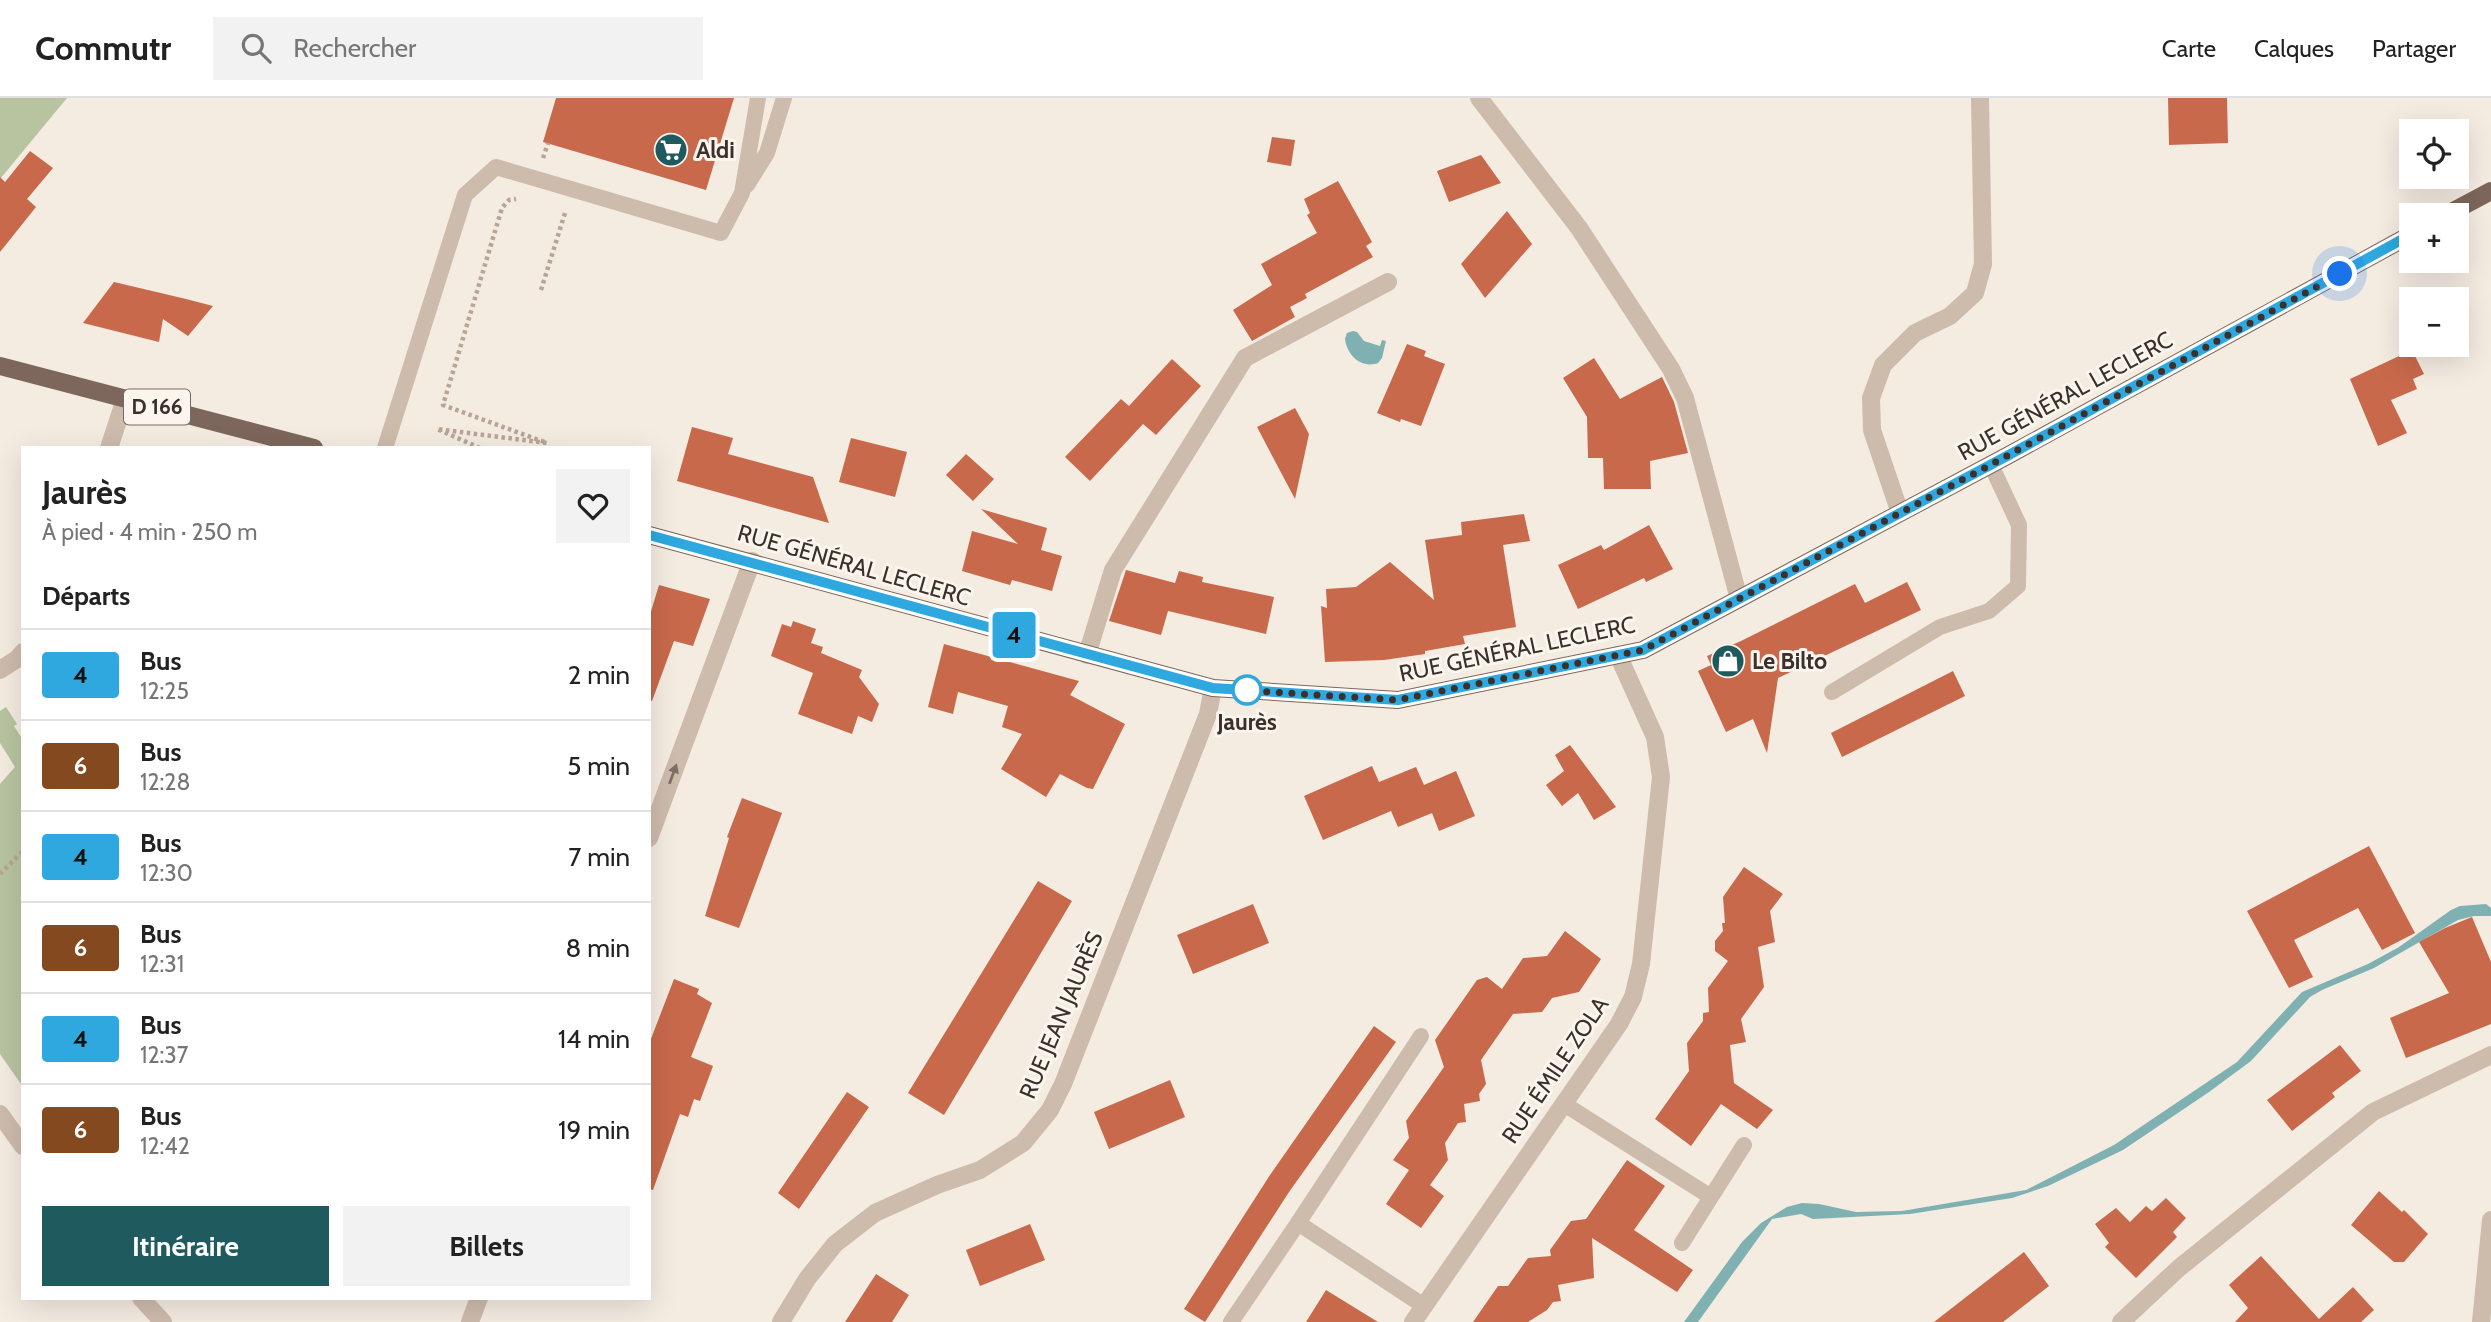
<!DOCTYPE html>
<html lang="fr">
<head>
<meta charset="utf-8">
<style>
  body { margin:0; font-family:Cabin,sans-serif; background:#f2f2f2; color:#222; height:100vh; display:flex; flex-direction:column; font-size:26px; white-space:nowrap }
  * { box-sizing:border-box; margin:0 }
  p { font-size:23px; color:#767676 }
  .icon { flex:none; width:38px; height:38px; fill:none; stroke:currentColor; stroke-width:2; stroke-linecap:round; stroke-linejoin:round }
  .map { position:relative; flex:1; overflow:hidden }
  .drawer { position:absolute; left:21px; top:348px; width:630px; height:854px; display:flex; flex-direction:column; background:#fff; border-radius:0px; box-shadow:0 7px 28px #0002 }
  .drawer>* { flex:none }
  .badge { padding:0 14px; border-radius:5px; font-size:24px; line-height:46px }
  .tools { position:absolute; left:2399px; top:21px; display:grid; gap:14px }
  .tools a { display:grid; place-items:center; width:70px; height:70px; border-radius:0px; background:#fff; box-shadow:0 7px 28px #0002; font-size:35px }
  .you { position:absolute; width:35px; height:35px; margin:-18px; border:5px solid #fff; border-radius:50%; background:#1a73e8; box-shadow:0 0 0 10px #1a73e833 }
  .map>.badge { position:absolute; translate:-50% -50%; box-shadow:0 0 0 4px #fff }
  h2 { padding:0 21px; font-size:26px; line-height:63px }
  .round { display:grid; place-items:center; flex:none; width:74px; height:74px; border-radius:0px; background:#f2f2f2 }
  .overview { display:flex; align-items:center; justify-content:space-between; height:119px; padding:0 21px }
  h1 { font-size:33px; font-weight:700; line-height:52px }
  .primary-button { display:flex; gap:14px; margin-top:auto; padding:14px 21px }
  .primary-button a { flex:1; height:80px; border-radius:0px; background:#1f5a5e; color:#fff; font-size:28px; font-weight:700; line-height:80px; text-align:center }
  .primary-button a+a { background:#f2f2f2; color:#222 }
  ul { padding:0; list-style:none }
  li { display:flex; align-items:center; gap:21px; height:91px; padding:0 21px; border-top:2px solid #e0e0e0 }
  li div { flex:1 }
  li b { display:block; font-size:26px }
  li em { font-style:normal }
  li .badge { min-width:77px; font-weight:700; text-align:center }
  header { display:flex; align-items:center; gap:42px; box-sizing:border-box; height:98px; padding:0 35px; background:#fff; border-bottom:2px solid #e0e0e0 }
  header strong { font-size:33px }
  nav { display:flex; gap:38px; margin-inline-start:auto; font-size:24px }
  .search { width:490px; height:63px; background:#f2f2f2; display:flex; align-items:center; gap:18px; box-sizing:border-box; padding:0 24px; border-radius:0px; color:#767676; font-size:26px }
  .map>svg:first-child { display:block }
</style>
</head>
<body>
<header>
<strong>Commutr</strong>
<div class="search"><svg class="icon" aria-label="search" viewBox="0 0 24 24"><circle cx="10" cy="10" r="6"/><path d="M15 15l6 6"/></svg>Rechercher</div>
<nav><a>Carte</a><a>Calques</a><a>Partager</a></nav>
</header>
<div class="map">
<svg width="2491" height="1224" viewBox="0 0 2491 1224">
  <rect width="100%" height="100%" fill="#f4ebe1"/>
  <path fill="#b8c4a0" d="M 0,0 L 67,0 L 0,81 Z
    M 6,609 L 17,626 L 14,628 L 23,642 L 23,989 L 0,956 L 0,686 L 15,669 L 0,645 L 0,613 Z"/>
  <path fill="#7fb0b2" d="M 1353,233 L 1357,234 L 1364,243 L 1380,248 L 1382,242 L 1386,243 L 1382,260 L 1378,265 C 1361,271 1347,257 1345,241 L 1347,235 Z
    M 2486,806 L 2491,810 L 2491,818 L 2474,818 L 2458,822 L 2374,870 L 2322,892 L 2310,899 L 2251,963 L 2209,994 L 2123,1052 L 2048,1088 L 2012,1100 L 1910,1116 L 1813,1121 L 1801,1116 L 1772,1121 L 1698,1224 L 1684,1224 L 1742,1144 L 1761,1125 L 1787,1109 L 1802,1105 L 1819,1106 L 1856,1114 L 1902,1113 L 2026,1092 L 2114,1047 L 2237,964 L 2302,894 L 2368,866 L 2399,849 L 2451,812 L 2460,808 Z"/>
  <path fill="#c8694b" d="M 556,0 L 734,0 L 706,92 L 543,44 Z
    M 2168,0 L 2227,0 L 2228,45 L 2169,47 Z
    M 1272,39 L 1295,42 L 1291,68 L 1267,64 Z
    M 30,53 L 53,70 L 27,101 L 36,109 L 0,154 L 0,79 L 5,84 Z
    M 1481,57 L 1501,85 L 1449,104 L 1437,73 Z
    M 1338,83 L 1372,144 L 1366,148 L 1373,159 L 1305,196 L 1307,200 L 1290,209 L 1295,219 L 1252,243 L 1233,212 L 1272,187 L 1261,166 L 1317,135 L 1307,117 L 1310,115 L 1304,101 Z
    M 1507,113 L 1532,146 L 1485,200 L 1461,166 Z
    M 114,184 L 186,201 L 213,208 L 188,238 L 163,221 L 159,244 L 83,225 Z
    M 1407,246 L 1426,253 L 1424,258 L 1445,266 L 1421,328 L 1401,321 L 1400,324 L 1377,315 Z
    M 2412,252 L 2424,276 L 2413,281 L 2417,291 L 2391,302 L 2407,335 L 2378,348 L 2350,281 Z
    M 1594,260 L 1620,301 L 1662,279 L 1674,304 L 1688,355 L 1650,363 L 1651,391 L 1604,391 L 1603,360 L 1588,360 L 1587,319 L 1563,280 Z
    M 1172,261 L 1201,288 L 1156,337 L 1143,326 L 1090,383 L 1065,359 L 1121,301 L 1129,308 Z
    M 1295,310 L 1309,336 L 1295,401 L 1257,329 Z
    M 692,329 L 733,340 L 728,356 L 813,379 L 829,425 L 677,383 Z
    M 851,340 L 907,354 L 895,399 L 839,384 Z
    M 966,356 L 994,381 L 973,403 L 946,377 Z
    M 981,411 L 1047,430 L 1041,452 L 1062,458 L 1052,493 L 1012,482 L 1010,487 L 962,473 L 972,433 L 1018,446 Z
    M 1524,416 L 1530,443 L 1503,447 L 1516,529 L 1463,538 L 1465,546 L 1425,553 L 1425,556 L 1384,562 L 1325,564 L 1321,508 L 1327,510 L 1326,491 L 1356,489 L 1390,464 L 1434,502 L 1425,442 L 1462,437 L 1461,424 Z
    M 1649,427 L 1673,471 L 1646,484 L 1644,480 L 1578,511 L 1558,467 L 1601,447 L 1604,452 Z
    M 1126,472 L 1175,485 L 1179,473 L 1203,479 L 1202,484 L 1274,499 L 1266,536 L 1168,513 L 1161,537 L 1109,523 Z
    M 1907,484 L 1921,512 L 1778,580 L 1767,655 L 1753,621 L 1726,634 L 1698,573 L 1711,567 L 1707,558 L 1741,543 L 1855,486 L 1865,505 Z
    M 659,487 L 710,501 L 693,548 L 674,543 L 652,603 L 649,602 L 649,520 Z
    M 793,523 L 816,531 L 811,545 L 823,549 L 821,555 L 862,572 L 859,579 L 879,606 L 872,624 L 858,618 L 852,636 L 798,616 L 813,575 L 771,558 L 782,526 L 791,529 Z
    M 944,546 L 1079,583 L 1070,597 L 1125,626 L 1093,691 L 1087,690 L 1060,676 L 1046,699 L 1001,671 L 1022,636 L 1002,629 L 1008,608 L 958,594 L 953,616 L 928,609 Z
    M 1953,573 L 1965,598 L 1842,659 L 1831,635 Z
    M 1570,647 L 1616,709 L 1594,722 L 1578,695 L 1562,708 L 1546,687 L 1564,673 L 1555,657 Z
    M 1372,668 L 1379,684 L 1416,669 L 1424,687 L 1456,673 L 1475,718 L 1439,733 L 1432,715 L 1398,729 L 1391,713 L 1323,742 L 1304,698 Z
    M 742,700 L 782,715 L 739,830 L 705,818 L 729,740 L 727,739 Z
    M 2369,748 L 2415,835 L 2382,852 L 2358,810 L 2294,842 L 2313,879 L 2289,890 L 2247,813 Z
    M 1744,769 L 1783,796 L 1770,813 L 1775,844 L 1758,849 L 1764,889 L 1741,921 L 1746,944 L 1730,947 L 1734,985 L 1773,1012 L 1757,1031 L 1721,1006 L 1691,1048 L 1655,1021 L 1689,973 L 1687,945 L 1703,923 L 1703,915 L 1709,914 L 1708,890 L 1728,863 L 1715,853 L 1715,843 L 1723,833 L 1722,825 L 1725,825 L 1723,799 Z
    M 1038,783 L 1072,803 L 944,1017 L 908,995 Z
    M 1253,806 L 1269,845 L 1193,876 L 1177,837 Z
    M 2472,819 L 2491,864 L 2491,926 L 2406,960 L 2390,920 L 2449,895 L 2419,844 L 2445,830 Z
    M 1565,833 L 1601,861 L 1579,894 L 1552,900 L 1542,914 L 1513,916 L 1481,962 L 1486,986 L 1479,996 L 1480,1003 L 1464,1006 L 1466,1024 L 1458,1025 L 1445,1045 L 1448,1062 L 1430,1087 L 1444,1098 L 1421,1130 L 1386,1106 L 1409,1072 L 1393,1062 L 1409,1040 L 1406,1023 L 1444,969 L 1435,942 L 1477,882 L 1487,879 L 1502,891 L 1523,860 L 1547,858 Z
    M 674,881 L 699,891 L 697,896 L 712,905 L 691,959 L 713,968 L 700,1003 L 694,1001 L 688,1019 L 680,1016 L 653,1092 L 649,1091 L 649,946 Z
    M 1374,928 L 1396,944 L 1289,1094 L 1205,1224 L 1184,1211 L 1270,1077 Z
    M 2340,947 L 2361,973 L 2332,995 L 2335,999 L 2292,1033 L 2267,1002 Z
    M 1170,982 L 1185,1019 L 1109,1051 L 1094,1014 Z
    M 847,994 L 869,1009 L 799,1111 L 778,1095 Z
    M 1627,1062 L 1665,1088 L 1634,1132 L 1693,1172 L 1677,1194 L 1592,1140 L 1594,1180 L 1558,1187 L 1561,1203 L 1553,1204 L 1547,1212 L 1528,1224 L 1473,1224 L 1498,1188 L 1508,1188 L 1528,1160 L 1551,1158 L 1550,1152 L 1571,1123 L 1586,1121 Z
    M 2379,1093 L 2402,1114 L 2404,1112 L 2428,1136 L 2404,1164 L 2394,1164 L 2351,1127 Z
    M 2166,1100 L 2186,1120 L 2173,1134 L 2177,1139 L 2136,1180 L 2105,1149 L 2109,1145 L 2095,1126 L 2116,1110 L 2130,1124 L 2146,1108 L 2152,1113 Z
    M 1030,1126 L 1045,1162 L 980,1188 L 966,1152 Z
    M 2024,1154 L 2049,1188 L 2003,1224 L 1934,1224 Z
    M 2261,1158 L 2319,1221 L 2353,1189 L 2374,1212 L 2361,1224 L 2235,1224 L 2248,1210 L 2229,1187 Z
    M 876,1176 L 909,1197 L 892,1224 L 845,1224 Z
    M 1326,1192 L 1378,1224 L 1306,1224 Z"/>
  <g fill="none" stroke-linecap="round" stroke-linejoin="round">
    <path stroke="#b9a596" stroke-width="4.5" stroke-dasharray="3.5 3.5" stroke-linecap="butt" d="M 543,60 L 548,45
      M 541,192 L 565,115
      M 480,350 L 437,331 L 547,345 L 443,307 L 502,110 L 509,102 L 516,101
      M 0,776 L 23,753"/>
    <path stroke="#cdbbac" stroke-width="16" d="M 747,87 L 767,55 L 784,0
      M 385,350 L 465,97 L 496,69 L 721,135 L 742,95 L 758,0
      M 1832,594 L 1940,529 L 1989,513 L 2018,488 L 2019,427 L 1991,367
      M 1421,938 L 1298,1125 L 1424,1208
      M 1564,1006 L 1711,1099 L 1744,1047
      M 1682,1145 L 1711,1099
      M 1231,1224 L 1298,1125"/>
    <path stroke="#cdbbac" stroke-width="18" d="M 1479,0 L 1579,130 L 1671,271 L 1685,300 L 1739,501
      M 109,350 L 125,301
      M 1900,415 L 1872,332 L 1871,300 L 1883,267 L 1915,235 L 1950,218 L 1975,195 L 1983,166 L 1980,0
      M 1087,557 L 1113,472 L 1245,260 L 1388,184
      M 0,572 L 17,561 L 23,554
      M 649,740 L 752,463
      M 0,1016 L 23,1048
      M 141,1200 L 163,1224
      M 470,1224 L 479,1200
      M 781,1224 L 807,1181 L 835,1146 L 875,1115 L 937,1087 L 980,1072 L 1023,1045 L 1050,1012 L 1063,986 L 1208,616 L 1213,590
      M 1413,1224 L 1619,926 L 1633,899 L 1641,866 L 1661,679 L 1655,639 L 1618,557
      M 2121,1224 L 2179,1170 L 2373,1014 L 2491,957
      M 2481,1224 L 2491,1122"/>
    <path stroke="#7d675c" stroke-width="18" d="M 2446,117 L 2491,93
      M 0,268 L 314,350
      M 649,437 L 1213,590 L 1398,602 L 1643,552 L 2007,358 L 2412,136"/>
  </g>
  <defs><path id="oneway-solid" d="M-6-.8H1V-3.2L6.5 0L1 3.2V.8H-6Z" transform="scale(1.75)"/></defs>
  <use fill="#7d6f65" href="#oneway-solid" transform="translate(673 676) rotate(-70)"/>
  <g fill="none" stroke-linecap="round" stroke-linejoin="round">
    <defs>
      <path id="line" d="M 649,437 L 1213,590 L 1398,602 L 1643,552 L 2007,358 L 2412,136"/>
    </defs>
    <use href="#line" stroke="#fff" stroke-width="16"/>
    <use href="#line" stroke="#2ea8de" stroke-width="10"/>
    <path stroke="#3b302b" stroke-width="7" stroke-dasharray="0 12.6" d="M 1247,592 L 1238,592 L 1398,602 L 1643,552 L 2007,358 L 2340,176"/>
  </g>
  <defs>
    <symbol id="supermarket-disc" viewBox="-11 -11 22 22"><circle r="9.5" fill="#1f5a5e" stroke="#fbf5ee"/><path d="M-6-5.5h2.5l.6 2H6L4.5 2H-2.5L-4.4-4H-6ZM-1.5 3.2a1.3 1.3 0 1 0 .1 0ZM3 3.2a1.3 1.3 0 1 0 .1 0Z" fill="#fff"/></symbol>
    <symbol id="shop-disc" viewBox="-11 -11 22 22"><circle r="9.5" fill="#1f5a5e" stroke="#fbf5ee"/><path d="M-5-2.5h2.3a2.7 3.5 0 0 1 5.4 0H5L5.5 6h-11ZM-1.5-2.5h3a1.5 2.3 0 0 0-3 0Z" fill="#fff"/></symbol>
  </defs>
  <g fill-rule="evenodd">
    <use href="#supermarket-disc" x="652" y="33" width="38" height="38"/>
    <use href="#shop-disc" x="1709" y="544" width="38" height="38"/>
  </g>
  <circle fill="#fff" stroke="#2ea8de" stroke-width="3.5" cx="1247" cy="592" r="14"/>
  <g text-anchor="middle" stroke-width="6" stroke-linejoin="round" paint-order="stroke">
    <rect fill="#fbf5ee" stroke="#756b66" stroke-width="2" x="124" y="291.5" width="66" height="35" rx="5"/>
    <g font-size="21" font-weight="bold" fill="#3b302b">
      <text x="157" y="316">D 166</text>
    </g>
    <g font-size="23" font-weight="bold" fill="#3b302b" stroke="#fbf5ee" text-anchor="start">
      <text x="696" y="60">Aldi</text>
      <text x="1752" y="571">Le Bilto</text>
    </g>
    <g font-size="23" fill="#3b302b" stroke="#fbf5ee">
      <text transform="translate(2065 298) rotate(-29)" y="8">RUE GÉNÉRAL LECLERC</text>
      <text transform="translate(854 467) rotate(16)" y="8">RUE GÉNÉRAL LECLERC</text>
      <text transform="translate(1517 551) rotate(-12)" y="8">RUE GÉNÉRAL LECLERC</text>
      <text transform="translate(1061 917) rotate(-67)" y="8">RUE JEAN JAURÈS</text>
      <text transform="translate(1555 972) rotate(-56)" y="8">RUE ÉMILE ZOLA</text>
    </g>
    <g font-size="23" font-weight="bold" fill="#3b302b" stroke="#fbf5ee">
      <text x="1247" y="632">Jaurès</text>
    </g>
  </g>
</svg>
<div class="tools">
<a><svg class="icon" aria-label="locate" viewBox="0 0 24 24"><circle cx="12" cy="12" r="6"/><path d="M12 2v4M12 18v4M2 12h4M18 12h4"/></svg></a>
<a>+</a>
<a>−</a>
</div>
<div class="you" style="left:2340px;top:176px"></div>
<b class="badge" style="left:1014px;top:537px;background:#2ea8de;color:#111">4</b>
<section class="drawer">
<div class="overview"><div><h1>Jaurès</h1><p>À pied · 4 min · 250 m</p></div><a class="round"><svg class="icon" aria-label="heart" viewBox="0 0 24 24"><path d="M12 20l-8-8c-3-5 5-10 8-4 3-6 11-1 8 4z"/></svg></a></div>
<h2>Départs</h2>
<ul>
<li><span class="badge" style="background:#2ea8de;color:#111">4</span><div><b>Bus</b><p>12:25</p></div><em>2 min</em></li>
<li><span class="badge" style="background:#85491f;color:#fff">6</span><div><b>Bus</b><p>12:28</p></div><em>5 min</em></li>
<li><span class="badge" style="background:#2ea8de;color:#111">4</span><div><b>Bus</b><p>12:30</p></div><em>7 min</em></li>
<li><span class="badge" style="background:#85491f;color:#fff">6</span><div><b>Bus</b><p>12:31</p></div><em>8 min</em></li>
<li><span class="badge" style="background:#2ea8de;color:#111">4</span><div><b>Bus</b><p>12:37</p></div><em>14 min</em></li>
<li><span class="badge" style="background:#85491f;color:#fff">6</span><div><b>Bus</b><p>12:42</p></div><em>19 min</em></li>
</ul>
<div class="primary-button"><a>Itinéraire</a><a>Billets</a></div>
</section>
</div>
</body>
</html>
